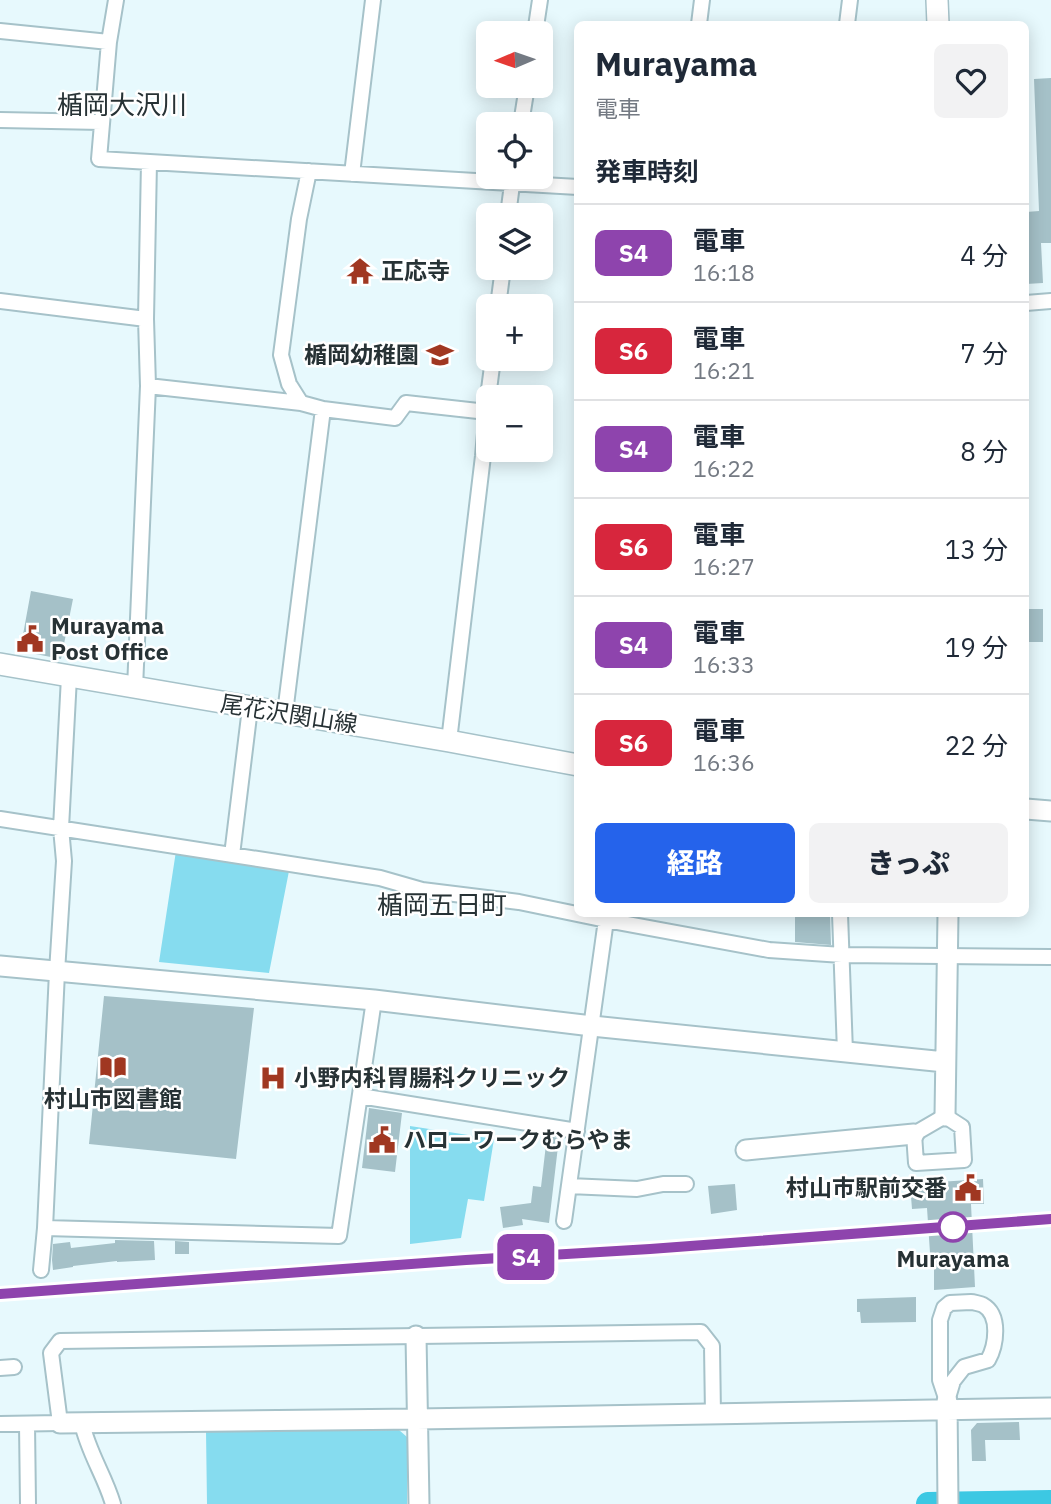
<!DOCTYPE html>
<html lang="ja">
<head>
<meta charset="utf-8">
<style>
  body { margin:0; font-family:"IBM Plex Sans","Noto Sans JP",sans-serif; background:#f2f2f3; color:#1f2937; height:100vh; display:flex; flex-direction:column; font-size:26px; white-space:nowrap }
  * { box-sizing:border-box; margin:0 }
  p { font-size:23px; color:#747a83 }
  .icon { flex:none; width:38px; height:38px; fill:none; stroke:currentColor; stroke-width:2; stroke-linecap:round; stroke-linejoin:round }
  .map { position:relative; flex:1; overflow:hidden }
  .side { position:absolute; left:574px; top:21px; width:455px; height:896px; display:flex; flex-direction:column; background:#fff; border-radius:10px; box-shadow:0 4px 18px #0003 }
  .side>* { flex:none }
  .badge { padding:0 14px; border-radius:10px; font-size:24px; line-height:46px }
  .needle { width:46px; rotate:268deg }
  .controls { position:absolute; left:476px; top:21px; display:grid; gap:14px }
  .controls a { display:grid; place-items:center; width:77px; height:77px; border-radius:10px; background:#fff; box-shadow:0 4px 18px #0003; font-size:35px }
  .map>.badge { position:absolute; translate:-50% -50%; box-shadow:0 0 0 4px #fff }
  h2 { padding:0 21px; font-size:26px; line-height:63px }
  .round { display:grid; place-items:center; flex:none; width:74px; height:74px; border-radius:10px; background:#f2f2f3 }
  .head { display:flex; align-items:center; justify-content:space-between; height:119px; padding:0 21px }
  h1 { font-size:33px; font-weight:800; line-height:52px }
  .action { display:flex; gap:14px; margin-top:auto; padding:14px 21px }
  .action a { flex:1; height:80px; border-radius:10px; background:#2563eb; color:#fff; font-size:28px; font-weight:800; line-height:80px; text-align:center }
  .action a+a { background:#f2f2f3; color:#1f2937 }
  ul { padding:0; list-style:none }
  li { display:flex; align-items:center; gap:21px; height:98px; padding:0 21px; border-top:2px solid #e0e1e3 }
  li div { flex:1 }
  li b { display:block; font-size:26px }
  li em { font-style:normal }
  li .badge { min-width:77px; font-weight:700; text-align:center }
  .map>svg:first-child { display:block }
</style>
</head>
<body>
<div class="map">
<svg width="1051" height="1504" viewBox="0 0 1051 1504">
  <rect width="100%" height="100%" fill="#e7f9fd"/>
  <path fill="#86dcef" d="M 176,851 L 289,871 L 269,973 L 159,962 Z
    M 410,1126 L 494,1139 L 484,1201 L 468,1199 L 461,1238 L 410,1244 Z
    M 399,1430 L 407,1437 L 407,1504 L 207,1504 L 206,1431 Z"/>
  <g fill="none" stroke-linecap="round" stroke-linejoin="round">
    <path stroke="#3cc8e3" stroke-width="24" d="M 928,1504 L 1051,1502"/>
  </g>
  <path fill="#a5c1c8" d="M 1051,78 L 1051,243 L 1041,243 L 1043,283 L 1026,284 L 1026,212 L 1039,211 L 1034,79 Z
    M 31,591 L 73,599 L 61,659 L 20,651 Z
    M 1026,609 L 1043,609 L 1043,642 L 1026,642 Z
    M 795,914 L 830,914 L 831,945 L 795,942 Z
    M 104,996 L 254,1008 L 236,1159 L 89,1144 Z
    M 369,1108 L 402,1113 L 395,1172 L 362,1168 Z
    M 547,1136 L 559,1138 L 549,1223 L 522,1219 L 523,1225 L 503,1228 L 500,1207 L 531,1203 L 533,1186 L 541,1187 Z
    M 983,1179 L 984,1204 L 971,1204 L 975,1287 L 934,1290 L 934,1267 L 931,1268 L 927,1208 L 912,1209 L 910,1184 Z
    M 735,1184 L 737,1210 L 711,1214 L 708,1186 Z
    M 115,1240 L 154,1241 L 155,1260 L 117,1262 L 117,1261 L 73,1266 L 73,1267 L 53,1270 L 52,1260 L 53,1244 L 70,1242 L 71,1248 L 115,1243 Z
    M 175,1241 L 189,1242 L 189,1254 L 175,1254 Z
    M 916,1297 L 916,1322 L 861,1323 L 860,1312 L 857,1312 L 857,1299 Z
    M 1019,1422 L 1020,1440 L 985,1440 L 986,1461 L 972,1461 L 971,1430 L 977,1423 Z"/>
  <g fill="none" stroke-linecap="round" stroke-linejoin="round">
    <defs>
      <path id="street" d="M 116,0 L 109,42 L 99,159 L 578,187
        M 699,24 L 702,0
        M 847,24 L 850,0
        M 0,31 L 109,42
        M 535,33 L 540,0
        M 0,120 L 102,122
        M 521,124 L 527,86
        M 309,171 L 299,219 L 281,355 L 289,384 L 301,403 L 323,409 L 395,418 L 406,403 L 487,412
        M 352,174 L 373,0
        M 508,215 L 513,177
        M 0,301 L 146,319
        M 1026,303 L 1051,301
        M 498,306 L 503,268
        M 148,386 L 301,403
        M 488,397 L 493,359
        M 69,677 L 61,828 L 64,861 L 57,972 L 45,1228 L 339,1236 L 374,1000
        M 135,688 L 148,386 L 146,319 L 149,162
        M 285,713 L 323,409
        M 449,741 L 483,456 L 488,399
        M 0,819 L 380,878 L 422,890 L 519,902 L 606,920 L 769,950 L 842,955 L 1051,957
        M 232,855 L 250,708
        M 840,914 L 845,1052
        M 360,1096 L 577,1131
        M 945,1116 L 962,1127 L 964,1160 L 916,1163 L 914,1134 Z
        M 569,1186 L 637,1189 L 663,1184 L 686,1184
        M 564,1221 L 606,920 L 604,914
        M 41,1270 L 45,1228
        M 971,1302 C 973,1302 981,1304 983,1305 C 1001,1315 996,1346 988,1360 L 964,1367 L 953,1381 L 947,1401 L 940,1380 L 940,1320 L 944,1308 L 950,1303 Z
        M 0,1368 L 14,1367
        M 82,1423 C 88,1452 105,1476 113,1504
        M 0,1424 L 60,1423 L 51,1353 L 60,1341 L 701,1332 L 712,1346 L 713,1415
        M 27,1424 L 28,1504"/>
      <path id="secondary" d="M 1026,809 L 1051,811
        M 0,966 L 374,1000 L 592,1026 L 945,1062
        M 945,1116 L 948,914
        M 746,1150 L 914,1134
        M 416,1336 L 419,1504
        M 947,1401 L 948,1504
        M 60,1423 L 417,1419 L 1051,1408"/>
      <path id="primary" d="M 937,0 L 938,24
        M 0,664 L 449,741 L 578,765"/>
    </defs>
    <use href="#street" stroke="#a6c2c9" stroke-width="18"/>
    <use href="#secondary" stroke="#a6c2c9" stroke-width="23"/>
    <use href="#primary" stroke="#a6c2c9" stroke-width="24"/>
    <use href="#street" stroke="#fff" stroke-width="14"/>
    <use href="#secondary" stroke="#fff" stroke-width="19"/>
    <use href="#primary" stroke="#fff" stroke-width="21"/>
    <path stroke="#8c9a9e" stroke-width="4.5" stroke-dasharray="9 9" stroke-linecap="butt" d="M 0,1294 L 466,1260 L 598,1253 L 1051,1219"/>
  </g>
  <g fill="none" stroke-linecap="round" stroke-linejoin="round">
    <defs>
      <path id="line" d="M 0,1294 L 466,1260 L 650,1249 L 1051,1219"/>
    </defs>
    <use href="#line" stroke="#fff" stroke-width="16"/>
    <use href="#line" stroke="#8e44ad" stroke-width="10"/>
  </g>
  <defs>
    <symbol id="temple-bare" viewBox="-9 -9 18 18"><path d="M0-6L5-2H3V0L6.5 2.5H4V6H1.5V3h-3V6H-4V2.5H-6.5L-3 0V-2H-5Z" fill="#a03721" stroke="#fff" stroke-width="2.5" paint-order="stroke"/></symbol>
    <symbol id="school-bare" viewBox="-9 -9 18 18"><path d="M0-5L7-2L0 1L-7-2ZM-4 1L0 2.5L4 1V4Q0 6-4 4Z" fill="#a03721" stroke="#fff" stroke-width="2.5" paint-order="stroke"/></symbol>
    <symbol id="civic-bare" viewBox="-9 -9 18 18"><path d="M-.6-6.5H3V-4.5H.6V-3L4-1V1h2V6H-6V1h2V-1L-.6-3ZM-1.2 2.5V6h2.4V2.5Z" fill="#a03721" stroke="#fff" stroke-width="2.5" paint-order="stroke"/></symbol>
    <symbol id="library-bare" viewBox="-9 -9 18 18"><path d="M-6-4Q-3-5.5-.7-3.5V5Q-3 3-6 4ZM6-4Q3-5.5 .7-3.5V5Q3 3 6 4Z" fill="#a03721" stroke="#fff" stroke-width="2.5" paint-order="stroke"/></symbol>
    <symbol id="hospital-bare" viewBox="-9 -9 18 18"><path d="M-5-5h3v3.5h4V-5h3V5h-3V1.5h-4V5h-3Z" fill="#a03721" stroke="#fff" stroke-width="2.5" paint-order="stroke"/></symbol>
  </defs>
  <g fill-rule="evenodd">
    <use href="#temple-bare" x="341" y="252" width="38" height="38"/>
    <use href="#school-bare" x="421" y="336" width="38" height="38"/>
    <use href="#civic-bare" x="11" y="620" width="38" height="38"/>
    <use href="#library-bare" x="94" y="1048" width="38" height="38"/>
    <use href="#hospital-bare" x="254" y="1059" width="38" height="38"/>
    <use href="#civic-bare" x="363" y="1121" width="38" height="38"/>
    <use href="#civic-bare" x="949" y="1169" width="38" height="38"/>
  </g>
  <circle fill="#fff" stroke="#8e44ad" stroke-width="3.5" cx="953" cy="1227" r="14"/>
  <g text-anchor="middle" stroke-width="5" stroke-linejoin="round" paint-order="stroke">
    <g font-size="23" font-weight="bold" fill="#273235" stroke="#fff" text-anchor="start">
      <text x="381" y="279">正応寺</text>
      <text x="419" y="363" text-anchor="end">楯岡幼稚園</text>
      <text x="51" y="634">Murayama<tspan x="51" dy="26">Post Office</tspan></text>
      <text x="294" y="1086">小野内科胃腸科クリニック</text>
      <text x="113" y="1107" text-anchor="middle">村山市図書館</text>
      <text x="403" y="1148">ハローワークむらやま</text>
      <text x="947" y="1196" text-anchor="end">村山市駅前交番</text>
    </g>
    <g font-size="23" fill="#273235" stroke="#fff">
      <text transform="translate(289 714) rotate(9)" y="8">尾花沢関山線</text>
    </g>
    <g font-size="23" font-weight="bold" fill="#273235" stroke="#fff">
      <text x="953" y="1267">Murayama</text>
    </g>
    <g font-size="26" fill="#273235" stroke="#fff">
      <text x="122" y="114">楯岡大沢川</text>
      <text x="442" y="914">楯岡五日町</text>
    </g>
  </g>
</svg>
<div class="controls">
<a><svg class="needle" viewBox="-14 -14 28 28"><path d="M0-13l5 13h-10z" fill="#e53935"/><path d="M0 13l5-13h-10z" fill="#747a83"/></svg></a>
<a><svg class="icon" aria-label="locate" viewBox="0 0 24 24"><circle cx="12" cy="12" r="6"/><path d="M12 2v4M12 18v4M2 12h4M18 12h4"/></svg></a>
<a><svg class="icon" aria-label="layers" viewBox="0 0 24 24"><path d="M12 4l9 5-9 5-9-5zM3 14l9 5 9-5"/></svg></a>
<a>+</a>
<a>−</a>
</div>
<b class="badge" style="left:526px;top:1257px;background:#8e44ad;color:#fff">S4</b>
<section class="side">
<div class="head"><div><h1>Murayama</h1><p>電車</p></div><a class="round"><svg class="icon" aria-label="heart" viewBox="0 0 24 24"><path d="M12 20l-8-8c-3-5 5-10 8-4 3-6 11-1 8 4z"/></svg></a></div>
<h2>発車時刻</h2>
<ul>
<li><span class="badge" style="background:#8e44ad;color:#fff">S4</span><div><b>電車</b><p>16:18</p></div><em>4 分</em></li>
<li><span class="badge" style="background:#d7263d;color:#fff">S6</span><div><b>電車</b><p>16:21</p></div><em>7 分</em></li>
<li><span class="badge" style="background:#8e44ad;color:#fff">S4</span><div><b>電車</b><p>16:22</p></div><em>8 分</em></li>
<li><span class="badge" style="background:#d7263d;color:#fff">S6</span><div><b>電車</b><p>16:27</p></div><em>13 分</em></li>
<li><span class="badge" style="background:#8e44ad;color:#fff">S4</span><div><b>電車</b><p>16:33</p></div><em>19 分</em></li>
<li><span class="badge" style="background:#d7263d;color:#fff">S6</span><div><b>電車</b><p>16:36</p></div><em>22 分</em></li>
</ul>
<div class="action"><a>経路</a><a>きっぷ</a></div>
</section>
</div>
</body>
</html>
